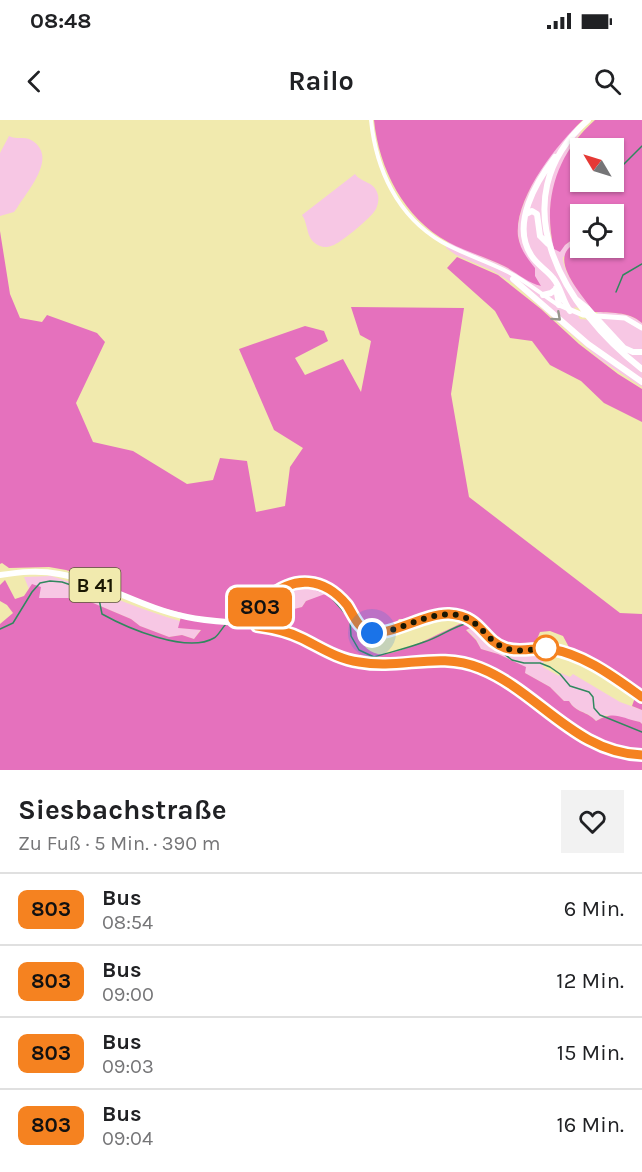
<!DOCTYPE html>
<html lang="de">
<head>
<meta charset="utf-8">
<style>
  body { margin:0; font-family:Karla,sans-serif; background:#f2f2f2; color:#202124; height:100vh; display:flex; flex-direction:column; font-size:22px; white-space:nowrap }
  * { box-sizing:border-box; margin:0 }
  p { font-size:20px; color:#757577 }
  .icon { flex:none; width:33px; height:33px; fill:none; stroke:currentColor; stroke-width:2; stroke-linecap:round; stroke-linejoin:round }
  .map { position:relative; height:650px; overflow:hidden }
  .details { display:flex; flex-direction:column; background:#fff; flex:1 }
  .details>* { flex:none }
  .badge { padding:0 12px; border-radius:9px; font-size:21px; line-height:39px }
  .needle { width:39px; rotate:308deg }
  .controls { position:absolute; left:570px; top:18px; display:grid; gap:12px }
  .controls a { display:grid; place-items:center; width:54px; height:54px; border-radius:0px; background:#fff; box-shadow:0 2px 4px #0004; font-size:30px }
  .you { position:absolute; width:30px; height:30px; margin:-15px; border:4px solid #fff; border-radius:50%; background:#1a73e8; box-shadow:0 0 0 9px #1a73e833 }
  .map>.badge { position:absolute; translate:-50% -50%; box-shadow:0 0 0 3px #fff }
  .round { display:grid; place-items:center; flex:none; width:63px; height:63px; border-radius:0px; background:#f2f2f2 }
  .summary { display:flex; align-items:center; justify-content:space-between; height:102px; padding:0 18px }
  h1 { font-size:28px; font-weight:700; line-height:45px }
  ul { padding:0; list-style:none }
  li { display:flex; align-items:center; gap:18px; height:72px; padding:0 18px; border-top:2px solid #e0e0e0 }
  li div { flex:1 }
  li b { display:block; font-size:22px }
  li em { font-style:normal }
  li .badge { min-width:66px; font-weight:700; text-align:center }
  .status { display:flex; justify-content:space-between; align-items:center; height:42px; padding:0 30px; background:#fff; direction:ltr }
  .status svg { height:16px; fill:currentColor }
  header { display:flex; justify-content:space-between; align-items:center; height:78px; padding:0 18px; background:#fff; font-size:27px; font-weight:700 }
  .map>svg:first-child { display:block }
</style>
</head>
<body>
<div class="status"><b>08:48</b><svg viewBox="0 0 49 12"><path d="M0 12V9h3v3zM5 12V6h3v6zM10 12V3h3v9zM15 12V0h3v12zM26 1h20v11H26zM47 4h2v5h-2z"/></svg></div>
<header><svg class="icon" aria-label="back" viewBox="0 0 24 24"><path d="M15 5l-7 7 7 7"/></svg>Railo<svg class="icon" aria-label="search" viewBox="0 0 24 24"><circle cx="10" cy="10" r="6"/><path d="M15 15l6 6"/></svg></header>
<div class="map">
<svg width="642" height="650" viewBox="0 0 642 650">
  <rect width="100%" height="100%" fill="#f1eaae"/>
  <path fill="#f7c7e4" d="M 576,6 L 581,12 C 556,47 547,74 551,118 L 565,125 L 580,114 L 580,128 L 593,128 L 563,137 C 562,154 585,178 594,192 L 574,187 L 580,199 L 602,201 L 597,192 C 613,193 629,192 642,203 L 642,267 L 602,241 L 514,164 L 493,151 L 456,135 L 446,128 L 448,122 L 504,146 L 540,166 C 532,151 520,132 518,115 C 515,83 552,26 576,6 Z
    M 9,16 C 17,20 24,16 31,20 C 59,36 28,70 17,88 L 14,92 L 0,96 L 0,33 Z
    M 355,54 C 361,63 375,61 378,75 C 379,79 378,85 376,89 C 371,98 344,120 334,125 C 329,127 324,128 320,126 C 305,120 309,105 302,95 Z
    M 51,456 C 95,468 136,489 180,501 L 179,508 L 201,509 L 194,519 L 182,515 L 169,517 L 140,506 L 131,499 L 86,480 L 72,478 L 39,478 L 32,464 L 29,469 L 24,457 Z
    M 303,466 L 326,473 L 320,477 L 306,481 L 302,487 L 294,489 L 274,488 L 280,479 Z
    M 472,508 L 506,531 L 513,532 L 544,530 L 543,547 L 559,556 L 561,553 L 570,557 L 573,554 L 620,582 L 642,590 L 642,604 L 640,602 L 606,595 L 596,601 C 588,591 576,593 569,581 L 564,581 L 550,567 L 525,553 L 525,547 L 498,534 L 481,529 L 476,519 L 466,509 Z"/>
  <path fill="#e571bd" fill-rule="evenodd" d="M 374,0 L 583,0 C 557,24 514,78 518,116 C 520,129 527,138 535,148 L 535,156 L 541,166 C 528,163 516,152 504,146 C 486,137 466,132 448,122 C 404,98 379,49 374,0 Z
    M 595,0 L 642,0 L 642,203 C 628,191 610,193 594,192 C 584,177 551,143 570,127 L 586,129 L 614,128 L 614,111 L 617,105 L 614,100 L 614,94 L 580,94 L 580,114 L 565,125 L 560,132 L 554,129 C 542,80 557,33 595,0 ZM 580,28 L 614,28 L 614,62 L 580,62 Z
    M 0,111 L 10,174 L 20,198 L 42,202 L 47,195 L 97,213 L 105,222 L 76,283 L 93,322 L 133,331 L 187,364 L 213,360 L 220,338 L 247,341 L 256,392 L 285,386 L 290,347 L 303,328 L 274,310 L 239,229 L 305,206 L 324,211 L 328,221 L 295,238 L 305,255 L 343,239 L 361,272 L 371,221 L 360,215 L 351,187 L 464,188 L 451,274 L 469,377 L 620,493 L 642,494 L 642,590 L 632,586 L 637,572 L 571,531 L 563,516 L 550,511 L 540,512 L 534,526 C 506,532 499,522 479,504 L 466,510 L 476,520 L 481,529 L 498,534 L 526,547 L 525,553 L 550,567 L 564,581 L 569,581 C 576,593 587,591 596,601 C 614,590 621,598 640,602 L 642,604 L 642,633 L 637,632 L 636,638 L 642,638 L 642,650 L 0,650 L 0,504 L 13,493 L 7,485 L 0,481 L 0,465 L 5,460 L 15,479 L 24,476 L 32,464 L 41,467 L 39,478 L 72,478 L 86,480 L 131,499 L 140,506 L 169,517 L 182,515 L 194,519 L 201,510 L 178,508 L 182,493 L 158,487 L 116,472 L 102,462 L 66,450 L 49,447 L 9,448 L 2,443 L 0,444 ZM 303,466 L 325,474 L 306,481 L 302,487 L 294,489 L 274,487 L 280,479 ZM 444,492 L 458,493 L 467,501 C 446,509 399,537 378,534 C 367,532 359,521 356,511 L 362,502 L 369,509 L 395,505 L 399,499 L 412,499 Z
    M 457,137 L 498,155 L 541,189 L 579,224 L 618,254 L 642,269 L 642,302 L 604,283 L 581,261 L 550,245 L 532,221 L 510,218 L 495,191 L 447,148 Z"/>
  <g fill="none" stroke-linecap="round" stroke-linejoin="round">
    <path stroke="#30885e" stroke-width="1.5" d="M 624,44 L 642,26
      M 616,172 L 623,155 L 642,144
      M 229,500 L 246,487 L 268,487 L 289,470 L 307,464 L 329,475 L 350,499 L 351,516 L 359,530 L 374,537 C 391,532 408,528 424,522 C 440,517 452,507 468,503 L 479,511
      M 0,509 L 13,503 L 32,472 L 40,463 L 50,461 L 62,462 L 80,468 L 99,479 L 102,494 C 127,508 187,534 214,518 C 218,516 222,508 226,504
      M 493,525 L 512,540 L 524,543 L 540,543 L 550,547 L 560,554 L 570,566 L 589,572 L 593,577 L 594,588 L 600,595 L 642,612"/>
    <path stroke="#fff" stroke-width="4" d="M 371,0 C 376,49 397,96 442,122 C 463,134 487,141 508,152 C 526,161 541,174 558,185"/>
    <path stroke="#fff" stroke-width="4.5" d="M 261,497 L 272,507
      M 245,504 C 254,498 256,491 263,483 C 271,472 288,462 302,461 C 321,461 340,475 351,491 C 355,498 359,509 368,512 C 384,518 425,494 447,494 C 482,495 481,519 504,528 C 519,533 535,527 550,529 C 584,534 614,558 642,577"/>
    <path stroke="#fff" stroke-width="5" d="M 559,185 L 583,195 L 625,198 L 642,208"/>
    <path stroke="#fff" stroke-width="6" d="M 588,0 C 497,80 565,190 642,249
      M 555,37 C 536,62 511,104 531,135 C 537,145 547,150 553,158 C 561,167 562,180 570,191
      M 526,94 L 532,91 L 537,94 L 540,116 L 548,124
      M 513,159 L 588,224 L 642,262
      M 556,168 L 559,185
      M 543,175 L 551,173 L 556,169
      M 577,180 L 587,188 L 624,228 L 633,232 L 642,232
      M 0,455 C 20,452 39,450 59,454 C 103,462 142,488 187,497 C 219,504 254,501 285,511 C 311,520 333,538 360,543 C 400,549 438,532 477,547 C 537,569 574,632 642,635"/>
  </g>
  <defs><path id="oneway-chevron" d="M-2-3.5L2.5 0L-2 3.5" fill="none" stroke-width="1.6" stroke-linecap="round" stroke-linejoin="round" transform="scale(1.5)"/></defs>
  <use stroke="#98978d" href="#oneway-chevron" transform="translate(557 197) rotate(42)"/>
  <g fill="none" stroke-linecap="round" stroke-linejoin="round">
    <defs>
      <path id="line" d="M 642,577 C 615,558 584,534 550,529 C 536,527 520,533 505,528 C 482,520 482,496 449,494 C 425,493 389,517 370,512 C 358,509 353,494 347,485 C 324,457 294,455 268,478 C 259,486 255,495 257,506 C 272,508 287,511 301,518 C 320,527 337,539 359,542 C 401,550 438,531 480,548 C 538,571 575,633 642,635"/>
    </defs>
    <use href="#line" stroke="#fff" stroke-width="14"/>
    <use href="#line" stroke="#f58220" stroke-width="9"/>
    <path stroke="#1a1702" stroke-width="6" stroke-dasharray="0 10.8" d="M 372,513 C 401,513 427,490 457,495 C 481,500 486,521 505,528 C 518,533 534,529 546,528"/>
  </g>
  <circle fill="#fff" stroke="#f58220" stroke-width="3" cx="546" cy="528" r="12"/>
  <g text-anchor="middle" stroke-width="5" stroke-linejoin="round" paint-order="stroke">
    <rect fill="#f1eaae" stroke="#5a5636" stroke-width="1.5" x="69.5" y="448" width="51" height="34" rx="4.5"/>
    <g font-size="20" font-weight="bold" fill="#1a1702">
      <text x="95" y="472">B 41</text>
    </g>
  </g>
</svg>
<div class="controls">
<a><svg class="needle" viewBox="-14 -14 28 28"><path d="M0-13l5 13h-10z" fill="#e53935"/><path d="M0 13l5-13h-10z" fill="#757577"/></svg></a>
<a><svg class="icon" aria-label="locate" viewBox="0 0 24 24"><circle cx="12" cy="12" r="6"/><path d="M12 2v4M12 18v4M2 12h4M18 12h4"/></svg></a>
</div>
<div class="you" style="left:372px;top:513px"></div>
<b class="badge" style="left:260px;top:487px;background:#f58220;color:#111">803</b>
</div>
<section class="details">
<div class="summary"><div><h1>Siesbachstraße</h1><p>Zu Fuß · 5 Min. · 390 m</p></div><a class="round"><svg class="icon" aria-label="heart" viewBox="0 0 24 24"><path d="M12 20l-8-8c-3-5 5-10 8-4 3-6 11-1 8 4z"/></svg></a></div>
<ul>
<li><span class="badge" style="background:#f58220;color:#111">803</span><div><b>Bus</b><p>08:54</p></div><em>6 Min.</em></li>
<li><span class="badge" style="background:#f58220;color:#111">803</span><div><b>Bus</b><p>09:00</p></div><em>12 Min.</em></li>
<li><span class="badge" style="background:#f58220;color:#111">803</span><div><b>Bus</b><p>09:03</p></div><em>15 Min.</em></li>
<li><span class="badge" style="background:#f58220;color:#111">803</span><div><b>Bus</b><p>09:04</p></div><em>16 Min.</em></li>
</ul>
</section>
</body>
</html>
